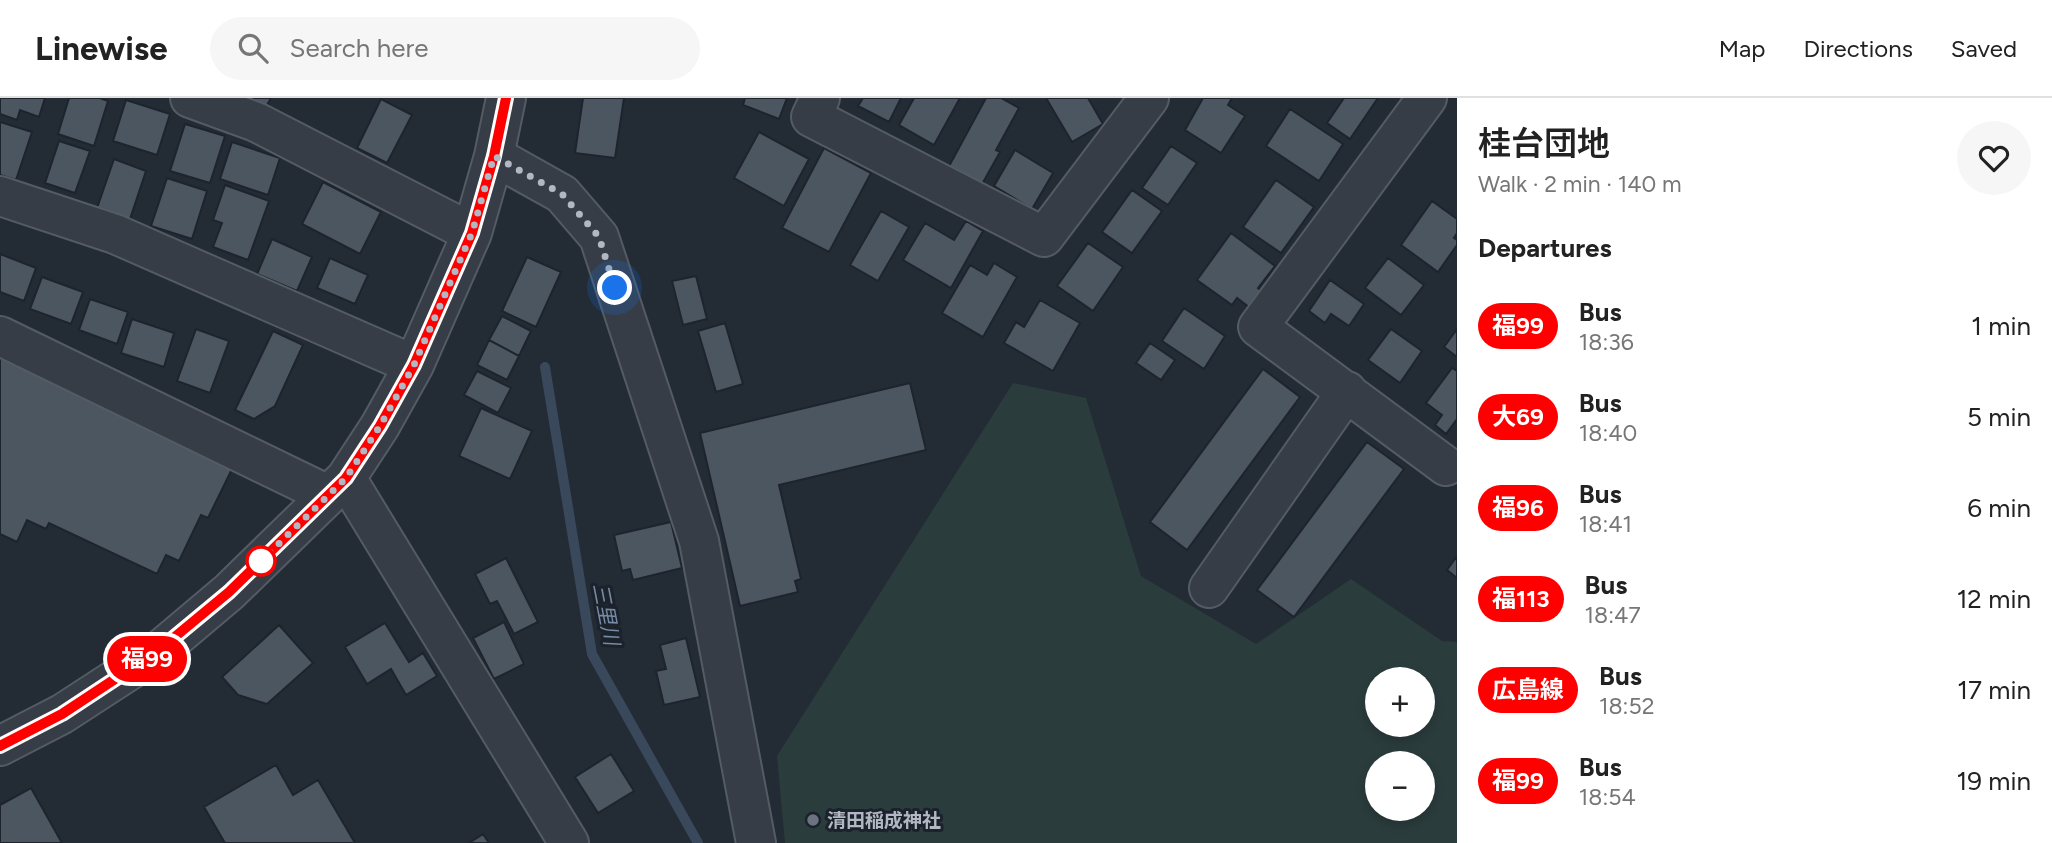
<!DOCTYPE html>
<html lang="en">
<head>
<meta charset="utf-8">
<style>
  body { margin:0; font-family:Figtree,"Noto Sans JP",sans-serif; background:#f6f6f6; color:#222; height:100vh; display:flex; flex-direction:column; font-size:26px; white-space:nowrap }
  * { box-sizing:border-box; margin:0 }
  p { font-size:23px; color:#767676 }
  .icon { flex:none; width:38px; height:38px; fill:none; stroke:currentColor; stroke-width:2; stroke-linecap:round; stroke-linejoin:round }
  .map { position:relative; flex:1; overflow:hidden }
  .drawer { display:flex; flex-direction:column; background:#fff; width:595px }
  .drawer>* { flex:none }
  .badge { padding:0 14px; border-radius:23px; font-size:24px; line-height:46px }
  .controls { position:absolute; left:1365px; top:569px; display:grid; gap:14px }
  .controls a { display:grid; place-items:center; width:70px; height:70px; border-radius:50%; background:#fff; box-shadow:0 4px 10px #0003; font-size:35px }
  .you { position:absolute; width:35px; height:35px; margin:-18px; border:5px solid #fff; border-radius:50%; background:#1a73e8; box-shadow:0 0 0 10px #1a73e833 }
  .map>.badge { position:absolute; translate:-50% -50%; box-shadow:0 0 0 4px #fff }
  h2 { padding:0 21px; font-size:26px; line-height:63px }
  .round { display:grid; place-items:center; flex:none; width:74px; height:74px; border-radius:37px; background:#f6f6f6 }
  .head { display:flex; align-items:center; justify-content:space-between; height:119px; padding:0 21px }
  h1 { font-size:33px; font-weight:600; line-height:52px }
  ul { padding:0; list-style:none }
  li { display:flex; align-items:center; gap:21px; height:91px; padding:0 21px }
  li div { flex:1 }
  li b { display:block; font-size:26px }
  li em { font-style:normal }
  li .badge { min-width:77px; font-weight:700; text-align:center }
  header { display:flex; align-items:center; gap:42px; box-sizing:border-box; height:98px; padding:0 35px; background:#fff; border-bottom:2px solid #e0e0e0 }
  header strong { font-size:33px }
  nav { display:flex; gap:38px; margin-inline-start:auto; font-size:24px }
  .search { width:490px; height:63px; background:#f6f6f6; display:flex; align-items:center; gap:18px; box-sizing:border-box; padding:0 24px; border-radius:38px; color:#767676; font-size:26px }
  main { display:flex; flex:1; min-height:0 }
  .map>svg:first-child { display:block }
</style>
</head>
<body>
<header>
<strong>Linewise</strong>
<div class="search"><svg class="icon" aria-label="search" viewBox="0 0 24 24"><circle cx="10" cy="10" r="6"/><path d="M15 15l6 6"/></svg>Search here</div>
<nav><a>Map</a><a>Directions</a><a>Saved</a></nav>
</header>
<main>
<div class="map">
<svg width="1457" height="745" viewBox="0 0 1457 745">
  <rect width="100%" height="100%" fill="#232b35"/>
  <path fill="#2b3c3c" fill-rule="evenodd" d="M 1013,285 L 1086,300 L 1141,478 L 1256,546 L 1351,481 L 1442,543 L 1457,544 L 1457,745 L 785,745 L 777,658 ZM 1377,581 L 1423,581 L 1423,626 L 1377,626 ZM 1377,665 L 1423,665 L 1423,710 L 1377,710 Z"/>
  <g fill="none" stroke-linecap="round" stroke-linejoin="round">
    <path stroke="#39485b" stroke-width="10" d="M 545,269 L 592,556 L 698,745"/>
  </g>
  <path fill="#4c5661" stroke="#1e242d" stroke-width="2" d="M 0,0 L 45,0 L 39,19 L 20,12 L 17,22 L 0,16 Z
    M 69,0 L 100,0 L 108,3 L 94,48 L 58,36 Z
    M 249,0 L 271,0 L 266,9 Z
    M 583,0 L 624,0 L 615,60 L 575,55 Z
    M 745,0 L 787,0 L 779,21 L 743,7 Z
    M 863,0 L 901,0 L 889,24 L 858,8 Z
    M 914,0 L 960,0 L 934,47 L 899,27 Z
    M 986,0 L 1001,0 L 1019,10 L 996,52 L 1000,54 L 981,88 L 948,70 Z
    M 1046,0 L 1088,0 L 1103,26 L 1072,44 Z
    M 1203,0 L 1232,0 L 1228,7 L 1245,18 L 1221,55 L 1185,32 Z
    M 1344,0 L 1378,0 L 1350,41 L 1327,25 Z
    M 381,1 L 412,17 L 387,65 L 357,50 Z
    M 126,2 L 170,16 L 157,57 L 113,43 Z
    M 1290,11 L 1343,46 L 1319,83 L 1266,48 Z
    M 0,24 L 32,34 L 16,82 L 0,77 Z
    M 185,26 L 225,38 L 210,85 L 170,73 Z
    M 759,34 L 809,61 L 784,108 L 734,80 Z
    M 59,43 L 90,53 L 75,95 L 45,85 Z
    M 232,44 L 280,60 L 268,97 L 220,81 Z
    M 1171,48 L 1197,65 L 1168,107 L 1142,90 Z
    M 824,50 L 871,75 L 829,154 L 782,130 Z
    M 1015,52 L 1053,75 L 1032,111 L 994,88 Z
    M 114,61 L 146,73 L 129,124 L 96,113 Z
    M 167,80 L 207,93 L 192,141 L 151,128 Z
    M 1276,82 L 1314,109 L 1281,155 L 1243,129 Z
    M 323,84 L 381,114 L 360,156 L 302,126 Z
    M 225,87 L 269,103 L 248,162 L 213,149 L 222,125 L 213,122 Z
    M 1132,92 L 1162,113 L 1132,155 L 1102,134 Z
    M 1432,103 L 1457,121 L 1457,135 L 1454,140 L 1457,142 L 1457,147 L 1438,174 L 1401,147 Z
    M 881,113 L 909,129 L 878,183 L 850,167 Z
    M 966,123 L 983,133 L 951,190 L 903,162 L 925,125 L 954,142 Z
    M 1231,135 L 1275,168 L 1258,190 L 1266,196 L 1254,213 L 1237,200 L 1232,207 L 1197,182 Z
    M 272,141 L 312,159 L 297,193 L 257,176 Z
    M 1088,145 L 1123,169 L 1093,213 L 1057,188 Z
    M 0,156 L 36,170 L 24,203 L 0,194 Z
    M 527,159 L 561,174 L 536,229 L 502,213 Z
    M 330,160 L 368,177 L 355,206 L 317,190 Z
    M 1388,160 L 1424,187 L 1401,217 L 1365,190 Z
    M 994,165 L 1017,179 L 983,239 L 942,215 L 970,167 L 987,177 Z
    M 696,178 L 707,221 L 683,227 L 672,183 Z
    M 42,179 L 83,194 L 71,226 L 30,211 Z
    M 1330,182 L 1364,206 L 1349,228 L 1331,216 L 1325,225 L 1309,213 Z
    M 90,201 L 128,214 L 117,246 L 79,232 Z
    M 1040,202 L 1080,225 L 1053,273 L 1004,245 L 1016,224 L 1024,229 Z
    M 1184,210 L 1225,238 L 1204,271 L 1162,243 Z
    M 502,218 L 531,233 L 519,258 L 489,242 Z
    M 132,221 L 174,235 L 164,269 L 121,255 Z
    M 725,225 L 743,286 L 716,294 L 698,233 Z
    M 196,231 L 229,243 L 210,295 L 177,283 Z
    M 1391,231 L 1422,253 L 1400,285 L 1368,262 Z
    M 1457,231 L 1457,259 L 1444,249 Z
    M 273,233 L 303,247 L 275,308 L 254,321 L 235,312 Z
    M 489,242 L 519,258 L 507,282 L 477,267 Z
    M 1150,245 L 1175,262 L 1161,282 L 1136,265 Z
    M 0,260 L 234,367 L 208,420 L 201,417 L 179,463 L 166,457 L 157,476 L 49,425 L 46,431 L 27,422 L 17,444 L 0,436 Z
    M 1452,270 L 1457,273 L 1457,321 L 1446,336 L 1435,327 L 1442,317 L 1426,305 Z
    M 1263,271 L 1300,299 L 1187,452 L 1150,424 Z
    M 477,273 L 511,290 L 498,315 L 464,297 Z
    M 910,285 L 926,352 L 779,387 L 801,481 L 795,483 L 798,494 L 740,508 L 700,335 Z
    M 481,310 L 532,333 L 510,381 L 459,358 Z
    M 1367,344 L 1404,371 L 1294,519 L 1257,492 Z
    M 671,424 L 682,470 L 633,482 L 630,471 L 622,473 L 614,437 Z
    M 1457,458 L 1457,480 L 1447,472 Z
    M 506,460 L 538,524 L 514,536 L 497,503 L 490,506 L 475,476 Z
    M 504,524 L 524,566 L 494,581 L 473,540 Z
    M 385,525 L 409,564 L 423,555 L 437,578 L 406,597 L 391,571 L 367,586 L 345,549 Z
    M 279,527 L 313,565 L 267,606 L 238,597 L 222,579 Z
    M 686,540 L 700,599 L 664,607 L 656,573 L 666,571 L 660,547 Z
    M 611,656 L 634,693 L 598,715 L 575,679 Z
    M 276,667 L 293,697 L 318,682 L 355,745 L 225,745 L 204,709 Z
    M 31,690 L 62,745 L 0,745 L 0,707 Z
    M 483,736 L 489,745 L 469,745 Z"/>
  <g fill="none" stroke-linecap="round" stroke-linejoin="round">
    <defs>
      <path id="minor" d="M 190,0 L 256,24 L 472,135
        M 820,0 L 811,19 L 1044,139 L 1149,0
        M 1427,0 L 1258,229 L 1446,368
        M 494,58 L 562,96 L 599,139 L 699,443 L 756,745
        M 0,98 L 115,136 L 414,267
        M 0,238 L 328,397
        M 346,380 L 569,745
        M 1209,490 L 1347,293
        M 0,648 L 62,616 L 159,553 L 229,494 L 346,380 L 380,328 L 414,267 L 472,135 L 494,58 L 506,0"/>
    </defs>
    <use href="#minor" stroke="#545b64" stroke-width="42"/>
    <use href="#minor" stroke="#363d46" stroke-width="38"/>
  </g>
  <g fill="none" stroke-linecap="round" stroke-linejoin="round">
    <defs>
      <path id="line" d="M 0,648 L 62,616 L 159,552 L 229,494 L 346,380 L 380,328 L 414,267 L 472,135 L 494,58 L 506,0"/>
    </defs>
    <use href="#line" stroke="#fff" stroke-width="16"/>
    <use href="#line" stroke="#f00" stroke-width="10"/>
    <path stroke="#b1b8c3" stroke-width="7" stroke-dasharray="0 12.6" d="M 261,463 L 346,380 L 380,328 L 414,267 L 472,135 L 494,58 L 562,96 L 599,139 L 615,190"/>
  </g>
  <circle fill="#fff" stroke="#f00" stroke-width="3.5" cx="261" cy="463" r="14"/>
  <circle fill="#6b7280" stroke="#1c222b" stroke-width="2.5" cx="813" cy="722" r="7"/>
  <g text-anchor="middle" stroke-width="6" stroke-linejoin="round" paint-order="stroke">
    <g font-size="19" font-weight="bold" fill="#b1b8c3" stroke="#1c222b" text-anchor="start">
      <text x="827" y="729">清田稲成神社</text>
    </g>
    <g font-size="21" font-style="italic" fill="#758aa3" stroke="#1c222b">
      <text transform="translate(606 516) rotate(79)" y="7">三里川</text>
    </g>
  </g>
</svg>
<div class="controls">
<a>+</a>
<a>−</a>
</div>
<div class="you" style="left:615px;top:190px"></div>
<b class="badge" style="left:147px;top:561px;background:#f00;color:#fff">福99</b>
</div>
<section class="drawer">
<div class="head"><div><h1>桂台団地</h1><p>Walk · 2 min · 140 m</p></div><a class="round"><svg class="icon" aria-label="heart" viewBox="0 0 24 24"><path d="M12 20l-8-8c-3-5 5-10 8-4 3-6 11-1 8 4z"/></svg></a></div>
<h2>Departures</h2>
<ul>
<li><span class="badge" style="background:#f00;color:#fff">福99</span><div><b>Bus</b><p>18:36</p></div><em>1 min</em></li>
<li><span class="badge" style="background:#f00;color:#fff">大69</span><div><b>Bus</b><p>18:40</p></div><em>5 min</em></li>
<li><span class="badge" style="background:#f00;color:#fff">福96</span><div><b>Bus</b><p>18:41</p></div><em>6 min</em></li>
<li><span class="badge" style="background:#f00;color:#fff">福113</span><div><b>Bus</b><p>18:47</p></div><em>12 min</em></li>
<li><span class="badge" style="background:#f00;color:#fff">広島線</span><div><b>Bus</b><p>18:52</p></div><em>17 min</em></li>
<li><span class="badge" style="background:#f00;color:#fff">福99</span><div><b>Bus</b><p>18:54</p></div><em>19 min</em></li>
</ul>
</section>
</main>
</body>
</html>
